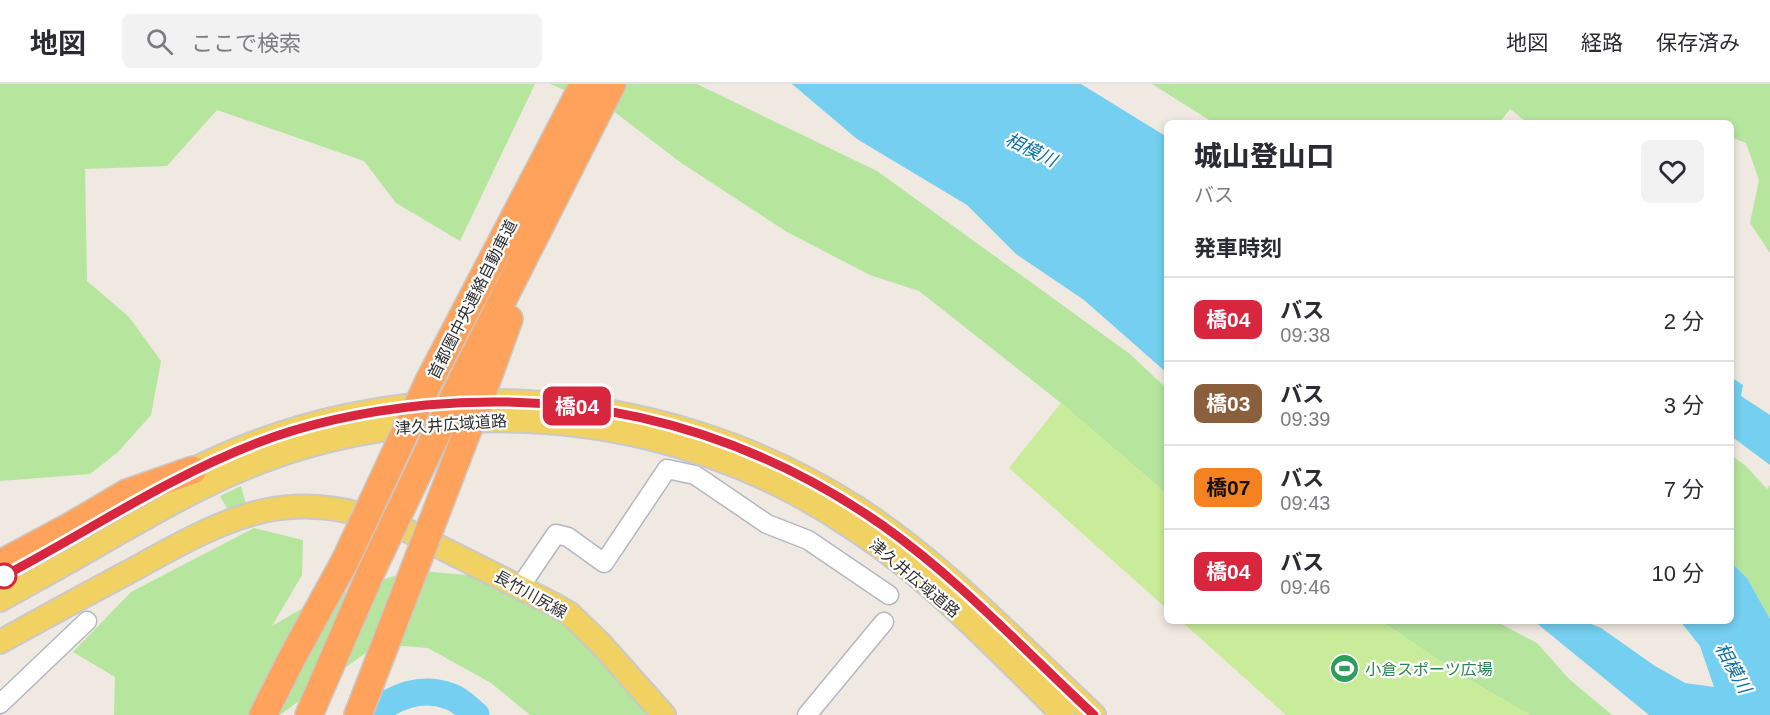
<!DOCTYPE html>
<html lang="ja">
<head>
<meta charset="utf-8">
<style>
  body { margin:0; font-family:Helvetica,"Noto Sans JP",sans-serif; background:#f2f2f3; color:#2b2b33; height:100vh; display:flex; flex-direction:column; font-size:22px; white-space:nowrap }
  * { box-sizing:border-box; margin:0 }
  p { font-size:20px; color:#7c7c81 }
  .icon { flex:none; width:33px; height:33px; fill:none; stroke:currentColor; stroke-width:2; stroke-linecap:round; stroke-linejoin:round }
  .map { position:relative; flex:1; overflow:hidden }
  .panel { position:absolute; left:1164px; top:36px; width:570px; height:504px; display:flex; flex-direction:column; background:#fff; border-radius:9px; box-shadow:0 3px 9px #0003 }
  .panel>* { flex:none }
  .badge { padding:0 12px; border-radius:9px; font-size:21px; line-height:39px }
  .map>.badge { position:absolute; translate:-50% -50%; box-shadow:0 0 0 3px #fff }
  h2 { padding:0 30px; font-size:22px; line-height:54px }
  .round { display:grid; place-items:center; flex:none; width:63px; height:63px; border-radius:9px; background:#f2f2f3 }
  .summary { display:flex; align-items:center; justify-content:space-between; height:102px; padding:0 30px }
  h1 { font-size:28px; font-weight:800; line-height:45px }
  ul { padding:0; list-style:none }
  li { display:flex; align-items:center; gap:18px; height:84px; padding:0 30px; border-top:2px solid #e1e1e2 }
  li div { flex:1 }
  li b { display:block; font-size:22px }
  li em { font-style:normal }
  li .badge { min-width:66px; font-weight:700; text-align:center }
  header { display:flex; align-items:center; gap:36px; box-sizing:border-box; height:84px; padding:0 30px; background:#fff; border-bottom:2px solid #e1e1e2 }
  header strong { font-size:28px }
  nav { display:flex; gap:33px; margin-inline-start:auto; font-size:21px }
  .search { width:420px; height:54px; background:#f2f2f3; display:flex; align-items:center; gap:15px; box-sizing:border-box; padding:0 21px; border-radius:9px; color:#7c7c81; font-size:22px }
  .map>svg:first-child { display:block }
</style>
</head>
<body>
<header>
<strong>地図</strong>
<div class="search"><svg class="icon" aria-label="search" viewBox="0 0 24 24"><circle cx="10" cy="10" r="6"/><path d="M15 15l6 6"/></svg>ここで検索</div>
<nav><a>地図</a><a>経路</a><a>保存済み</a></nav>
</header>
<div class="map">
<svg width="1770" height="631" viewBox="0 0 1770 631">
  <rect width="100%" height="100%" fill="#efe9e1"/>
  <path fill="#b6e59e" d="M 0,0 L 535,0 L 460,157 L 396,119 L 364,77 L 217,26 L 167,82 L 85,85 L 87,197 L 129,233 L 161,277 L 151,331 L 118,368 L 90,390 L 0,397 Z
    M 550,0 L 697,0 L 877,87 L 1130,270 L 1167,305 L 1167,410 L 1061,319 L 919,207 L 870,191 L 787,148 L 680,78 L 612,26 Z
    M 1152,0 L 1770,0 L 1770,169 L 1750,139 L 1759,96 L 1746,59 L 1731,53 L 1731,39 L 1528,39 L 1510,25 L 1499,39 L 1214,39 Z
    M 1731,371 L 1746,382 L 1767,405 L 1770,401 L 1770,535 L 1747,494 L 1731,478 Z
    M 241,402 L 246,420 L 228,426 L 220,412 Z
    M 254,444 L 303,456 L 302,491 L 272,542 L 308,521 L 412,486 L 498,494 L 580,548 L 656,631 L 530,631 L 491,599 L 428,564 L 378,560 L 280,631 L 114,631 L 115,593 L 73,568 L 131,508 Z
    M 1381,537 L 1495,537 L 1537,559 L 1569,595 L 1612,631 L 1530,631 L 1461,591 Z"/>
  <path fill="#c9ec9a" d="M 1061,319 L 1167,410 L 1167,525 L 1009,384 Z
    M 1181,537 L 1381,537 L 1461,591 L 1530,631 L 1286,631 Z"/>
  <path fill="#75cff0" d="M 792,0 L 1081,0 L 1167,53 L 1167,289 L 1084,216 L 1016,170 L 967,121 L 857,55 Z
    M 1731,293 L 1743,301 L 1741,312 L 1770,331 L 1770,381 L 1731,352 Z
    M 1731,478 L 1747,494 L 1770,535 L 1770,631 L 1649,631 L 1534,537 L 1584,537 L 1601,544 L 1655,582 L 1685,599 L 1714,603 L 1700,562 L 1680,537 L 1731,537 Z"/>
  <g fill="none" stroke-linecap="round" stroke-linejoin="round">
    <path stroke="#75cff0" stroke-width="27" d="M 373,631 C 393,612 422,602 449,612 C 459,615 468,624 476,631"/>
    <defs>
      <path id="minor" d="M 520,503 L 556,450 L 568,453 L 604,479 L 667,385 L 695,391 L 767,440 L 808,456 L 889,511
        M 0,620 L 87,537
        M 807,631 L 884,538"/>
      <path id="major" d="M 179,393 C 390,280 657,295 857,424 C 945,481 1018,560 1094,631
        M 0,516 C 30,499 60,483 89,466 C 145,434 200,401 260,378 C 311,358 363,347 417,341 C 574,323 726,357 857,447 C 934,498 998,567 1063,631
        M 0,558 C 45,533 91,508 136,484 C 237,428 292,399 406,446 L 553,520 L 570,530 L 600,559 L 664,631"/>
      <path id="highway" d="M 462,296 L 612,0
        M 487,296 L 509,235
        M 429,297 L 584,0
        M 0,480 L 71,442 L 127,409 L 193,386
        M 263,631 L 294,570 L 345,477
        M 309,631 L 371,488
        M 358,631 L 419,473"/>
    </defs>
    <use href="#minor" stroke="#b4b7c1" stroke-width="21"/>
    <use href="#major" stroke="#c9c9c9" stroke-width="26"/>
    <use href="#highway" stroke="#c9c9c9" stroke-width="30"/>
    <use href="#minor" stroke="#fff" stroke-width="18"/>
    <use href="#major" stroke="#f2d163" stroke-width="22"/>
    <use href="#highway" stroke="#ffa35c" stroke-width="27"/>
    <defs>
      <path id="highway-bridge" d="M 419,473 L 487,296
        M 345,477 L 429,297
        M 371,488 L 462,296"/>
    </defs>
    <use href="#highway-bridge" stroke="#c9c9c9" stroke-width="30" stroke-linecap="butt"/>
    <use href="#highway-bridge" stroke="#ffa35c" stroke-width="27"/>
  </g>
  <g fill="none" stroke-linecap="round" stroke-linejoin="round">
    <defs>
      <path id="line" d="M 0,494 C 86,449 166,394 257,359 C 311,338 368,327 426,321 C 593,306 744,345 882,441 C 959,495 1025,567 1094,631"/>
    </defs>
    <use href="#line" stroke="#fff" stroke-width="14"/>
    <use href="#line" stroke="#d7263d" stroke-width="9"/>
  </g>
  <defs>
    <symbol id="stadium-disc" viewBox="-11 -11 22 22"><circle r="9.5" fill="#2e9e5b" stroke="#fff"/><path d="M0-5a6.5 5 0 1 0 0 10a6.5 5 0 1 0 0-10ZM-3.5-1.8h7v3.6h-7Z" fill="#fff"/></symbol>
  </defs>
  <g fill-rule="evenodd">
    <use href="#stadium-disc" x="1328" y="568" width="33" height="33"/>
  </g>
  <circle fill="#fff" stroke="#d7263d" stroke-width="3" cx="4" cy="492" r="12"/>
  <g text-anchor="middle" stroke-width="4.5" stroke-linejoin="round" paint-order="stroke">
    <g font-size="16" fill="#2e2e2e" stroke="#fff">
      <text transform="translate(472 215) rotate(-63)" y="6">首都圏中央連絡自動車道</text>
      <text transform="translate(451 340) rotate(-4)" y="6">津久井広域道路</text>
      <text transform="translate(915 494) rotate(40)" y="6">津久井広域道路</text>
      <text transform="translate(531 510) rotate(29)" y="6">長竹川尻線</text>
    </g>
    <g font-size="16" fill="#27864d" stroke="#fff" text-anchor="start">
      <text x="1365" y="591">小倉スポーツ広場</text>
    </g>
    <g font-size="18" font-style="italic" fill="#0d6fa3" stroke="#fff">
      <text transform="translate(1031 66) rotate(26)" y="6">相模川</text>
      <text transform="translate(1733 584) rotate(61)" y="6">相模川</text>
    </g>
  </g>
</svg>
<b class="badge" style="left:577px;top:322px;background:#d7263d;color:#fff">橋04</b>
<section class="panel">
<div class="summary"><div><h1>城山登山口</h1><p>バス</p></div><a class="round"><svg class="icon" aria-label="heart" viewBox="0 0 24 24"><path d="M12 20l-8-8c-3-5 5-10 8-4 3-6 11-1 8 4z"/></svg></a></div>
<h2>発車時刻</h2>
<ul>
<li><span class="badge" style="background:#d7263d;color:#fff">橋04</span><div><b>バス</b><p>09:38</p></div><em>2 分</em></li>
<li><span class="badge" style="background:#8b5e3c;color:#fff">橋03</span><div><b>バス</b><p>09:39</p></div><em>3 分</em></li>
<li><span class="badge" style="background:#f58220;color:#111">橋07</span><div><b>バス</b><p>09:43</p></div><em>7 分</em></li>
<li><span class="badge" style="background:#d7263d;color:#fff">橋04</span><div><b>バス</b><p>09:46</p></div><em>10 分</em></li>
</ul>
</section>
</div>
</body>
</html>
